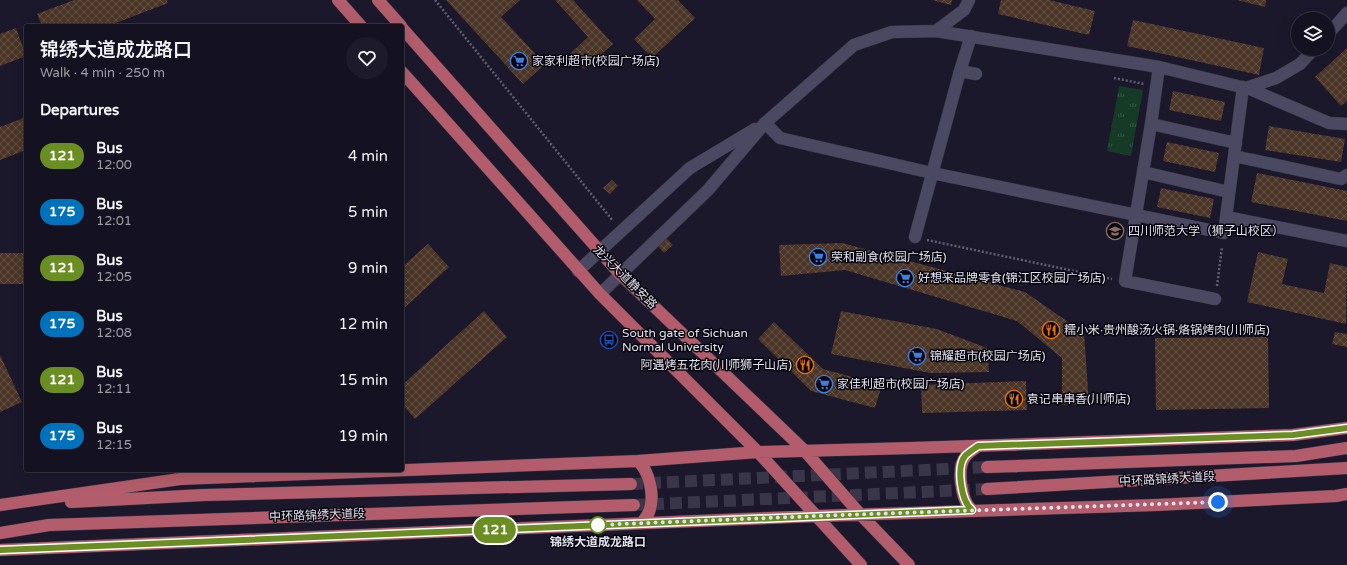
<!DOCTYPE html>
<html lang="en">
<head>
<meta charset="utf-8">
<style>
  body { margin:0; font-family:"Varela Round","Noto Sans SC",sans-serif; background:#1d1b2a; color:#f1f3f6; height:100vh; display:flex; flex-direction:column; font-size:15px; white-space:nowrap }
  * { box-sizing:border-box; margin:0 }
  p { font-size:13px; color:#9d9ea5 }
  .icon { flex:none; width:22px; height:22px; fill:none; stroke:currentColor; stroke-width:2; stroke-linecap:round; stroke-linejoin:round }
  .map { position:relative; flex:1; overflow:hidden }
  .panel { position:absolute; left:24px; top:24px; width:380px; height:448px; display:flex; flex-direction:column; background:#141221; border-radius:4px; box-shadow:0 4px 16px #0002,0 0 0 1px #33323f }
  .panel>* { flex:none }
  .badge { padding:0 8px; border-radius:13px; font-size:14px; line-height:26px }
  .buttons { position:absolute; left:1291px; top:12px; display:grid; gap:8px }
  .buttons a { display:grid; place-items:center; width:44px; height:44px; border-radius:50%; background:#141221; box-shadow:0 4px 16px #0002,0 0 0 1px #33323f; font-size:20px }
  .you { position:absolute; width:20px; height:20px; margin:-10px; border:3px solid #fff; border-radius:50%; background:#1a73e8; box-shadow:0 0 0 6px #1a73e833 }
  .map>.badge { position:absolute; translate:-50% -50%; box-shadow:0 0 0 2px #fff }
  h2 { padding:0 16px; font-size:15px; line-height:36px }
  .round { display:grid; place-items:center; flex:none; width:42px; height:42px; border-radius:21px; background:#1d1b2a }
  .overview { display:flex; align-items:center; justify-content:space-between; height:68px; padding:0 16px }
  h1 { font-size:19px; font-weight:600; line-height:30px }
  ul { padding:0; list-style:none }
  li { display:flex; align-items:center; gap:12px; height:56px; padding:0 16px }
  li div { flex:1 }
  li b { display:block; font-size:15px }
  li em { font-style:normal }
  li .badge { min-width:44px; font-weight:700; text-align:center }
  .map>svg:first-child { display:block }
</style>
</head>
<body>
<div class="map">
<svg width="1347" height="565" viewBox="0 0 1347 565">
  <defs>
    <pattern id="grass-tufts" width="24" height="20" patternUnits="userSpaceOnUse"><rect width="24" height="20" fill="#153b27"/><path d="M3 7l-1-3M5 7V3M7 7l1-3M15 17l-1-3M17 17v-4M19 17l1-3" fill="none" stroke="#375747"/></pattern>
    <pattern id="building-cross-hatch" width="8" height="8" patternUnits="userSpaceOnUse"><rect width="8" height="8" fill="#4a3526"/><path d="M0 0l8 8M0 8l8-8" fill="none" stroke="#645246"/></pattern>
  </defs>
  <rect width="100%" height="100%" fill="#1b182c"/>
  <path fill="url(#grass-tufts)" d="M 1119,86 L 1143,90 L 1131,156 L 1107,151 Z"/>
  <path fill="url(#building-cross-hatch)" d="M 74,0 L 167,0 L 168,3 L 108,26 L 42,26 L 37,14 Z
    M 446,0 L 520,0 L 501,17 L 545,64 L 523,84 Z
    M 555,0 L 573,0 L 613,44 L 584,69 L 570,54 L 588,37 Z
    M 637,0 L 678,0 L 695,18 L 652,58 L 634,39 L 655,19 Z
    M 932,0 L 952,0 L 951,5 Z
    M 1001,0 L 1049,0 L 1095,11 L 1089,35 L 998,14 Z
    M 1237,0 L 1266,0 L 1265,7 Z
    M 1133,20 L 1264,48 L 1259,75 L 1127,46 Z
    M 16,28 L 26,56 L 0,66 L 0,34 Z
    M 1347,48 L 1347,101 L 1341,106 L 1315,77 Z
    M 1173,91 L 1225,102 L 1221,121 L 1169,110 Z
    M 26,117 L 26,150 L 0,160 L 0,127 Z
    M 1269,126 L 1345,139 L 1341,162 L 1265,150 Z
    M 1167,142 L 1219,153 L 1215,172 L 1163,161 Z
    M 1257,173 L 1347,191 L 1347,221 L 1251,202 Z
    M 612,180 L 618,186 L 610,194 L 603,188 Z
    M 1161,188 L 1214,199 L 1210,218 L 1157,207 Z
    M 666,238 L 673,245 L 664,253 L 658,246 Z
    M 842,243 L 1025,292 L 1084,333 L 1089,404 L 1062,405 L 1062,358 L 1017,321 L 845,270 L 781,276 L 779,245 Z
    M 428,244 L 449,267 L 402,310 L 402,267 Z
    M 1258,252 L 1288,259 L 1282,284 L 1324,293 L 1330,263 L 1347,267 L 1346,324 L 1247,302 Z
    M 0,253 L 26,253 L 26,284 L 0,284 Z
    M 484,311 L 507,337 L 415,419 L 402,404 L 402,385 Z
    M 841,311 L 937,329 L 987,348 L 989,372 L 930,373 L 831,354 Z
    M 774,322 L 823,369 L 882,385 L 875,408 L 811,391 L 758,339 Z
    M 1335,332 L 1347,334 L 1347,347 L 1332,344 Z
    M 1268,337 L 1269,408 L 1156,410 L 1155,338 Z
    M 0,355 L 22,402 L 0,412 Z
    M 1026,381 L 1027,410 L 922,413 L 921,385 Z"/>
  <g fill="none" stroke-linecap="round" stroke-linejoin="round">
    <path stroke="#393649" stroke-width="12" stroke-dasharray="12 6" stroke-linecap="butt" d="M 631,484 L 987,467
      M 634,505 L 987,489"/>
    <defs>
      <path id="minor" d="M 936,31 L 964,10 L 969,0
        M 1328,34 L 1347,13
        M 1159,67 L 1151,124 L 1125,281 L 1215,299
        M 960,71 L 976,74
        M 1246,88 L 1276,78 L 1300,64 L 1314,49
        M 765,123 L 780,138 L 932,173 L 1224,233 L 1243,87
        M 1151,124 L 1236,143
        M 1234,156 L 1341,179 L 1347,175
        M 1143,172 L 1229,192
        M 1226,217 L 1347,241
        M 915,237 L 960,71 L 971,36
        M 578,271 L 690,168 L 755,129
        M 600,294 L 708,190 L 765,123 L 854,45 L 892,32 L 936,31 L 1159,67 L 1250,89 L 1329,123 L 1347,124"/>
      <path id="major" d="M 338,0 L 361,26
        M 378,0 L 401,26
        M 402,28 L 620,274 L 804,450 L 860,514 L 909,565
        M 402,72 L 600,294 L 758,452 L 861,565
        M 638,461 C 650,472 655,497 649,512 C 647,516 644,520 642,523
        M 987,467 L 1296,456 L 1347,448
        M 987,489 L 1347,468
        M 71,502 L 204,495 L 631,484
        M 0,505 L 180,479 L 638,461 L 758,452 L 912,448 L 1293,435 L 1347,428
        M 972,510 C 961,501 956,467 966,456 C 969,452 974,449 978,446
        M 0,533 L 49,525 L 634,505
        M 0,550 L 816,516 L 1156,505 L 1336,496 L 1347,494"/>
    </defs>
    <use href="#minor" stroke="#363544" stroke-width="13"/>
    <use href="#major" stroke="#363544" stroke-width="13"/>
    <path stroke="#615e70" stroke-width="2.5" stroke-dasharray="2 2" stroke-linecap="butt" d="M 435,0 L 613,221
      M 1114,78 L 1144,84
      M 927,240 L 1112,279
      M 1217,286 L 1222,247"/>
    <use href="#minor" stroke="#4b4961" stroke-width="12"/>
    <use href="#major" stroke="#b35d6c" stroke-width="12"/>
  </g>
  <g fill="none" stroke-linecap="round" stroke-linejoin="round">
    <defs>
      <path id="line" d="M 0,550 L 972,510 C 961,501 956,467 965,456 C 969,452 974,449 978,446 L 1293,435 L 1347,428"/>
    </defs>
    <use href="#line" stroke="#fff" stroke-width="9"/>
    <use href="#line" stroke="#6b8e23" stroke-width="6"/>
    <path stroke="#e2e1ef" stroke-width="4" stroke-dasharray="0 7.2" d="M 598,525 L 816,516 L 1218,502"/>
  </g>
  <defs>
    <symbol id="supermarket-ring" viewBox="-11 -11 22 22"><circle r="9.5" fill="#06050d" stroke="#3f7fe0" stroke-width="1.5"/><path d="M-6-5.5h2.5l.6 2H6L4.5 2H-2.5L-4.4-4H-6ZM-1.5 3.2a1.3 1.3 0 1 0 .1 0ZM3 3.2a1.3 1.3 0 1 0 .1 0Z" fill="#3f7fe0"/></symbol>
    <symbol id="university-ring" viewBox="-11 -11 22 22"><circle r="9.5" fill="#06050d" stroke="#8d6e63" stroke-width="1.5"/><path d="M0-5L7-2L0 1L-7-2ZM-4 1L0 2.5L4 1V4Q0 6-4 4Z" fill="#8d6e63"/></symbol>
    <symbol id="restaurant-ring" viewBox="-11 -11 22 22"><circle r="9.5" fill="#06050d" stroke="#e8710a" stroke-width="1.5"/><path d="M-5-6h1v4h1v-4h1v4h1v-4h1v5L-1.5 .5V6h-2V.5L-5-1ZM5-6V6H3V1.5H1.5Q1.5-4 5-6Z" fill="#e8710a"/></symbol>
    <symbol id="bus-ring" viewBox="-11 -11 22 22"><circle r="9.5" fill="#06050d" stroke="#1a4fb4" stroke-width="1.5"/><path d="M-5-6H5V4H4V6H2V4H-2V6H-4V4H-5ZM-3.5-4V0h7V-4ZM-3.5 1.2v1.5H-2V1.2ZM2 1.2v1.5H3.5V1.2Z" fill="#1a4fb4"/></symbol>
  </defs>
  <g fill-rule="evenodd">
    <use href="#supermarket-ring" x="509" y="51" width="20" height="20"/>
    <use href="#university-ring" x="1105" y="221" width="20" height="20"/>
    <use href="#supermarket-ring" x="808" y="247" width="20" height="20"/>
    <use href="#supermarket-ring" x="895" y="268" width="20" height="20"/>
    <use href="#restaurant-ring" x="1041" y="320" width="20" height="20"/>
    <use href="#bus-ring" x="599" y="330" width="20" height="20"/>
    <use href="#supermarket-ring" x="907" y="346" width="20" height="20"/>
    <use href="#restaurant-ring" x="795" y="355" width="20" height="20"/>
    <use href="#supermarket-ring" x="814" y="374" width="20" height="20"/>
    <use href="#restaurant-ring" x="1004" y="389" width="20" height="20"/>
  </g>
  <circle fill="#fff" stroke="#6b8e23" stroke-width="2" cx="598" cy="525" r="8"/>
  <g text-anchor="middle" stroke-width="3" stroke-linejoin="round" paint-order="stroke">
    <g font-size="12" fill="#e2e1ef" stroke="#06050d" text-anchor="start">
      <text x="532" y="65">家家利超市(校园广场店)</text>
      <text x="1128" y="235">四川师范大学（狮子山校区）</text>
      <text x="831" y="261">荣和副食(校园广场店)</text>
      <text x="918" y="282">好想来品牌零食(锦江区校园广场店)</text>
      <text x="1064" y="334">糯小米·贵州酸汤火锅·烙锅烤肉(川师店)</text>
      <text x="622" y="337">South gate of Sichuan<tspan x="622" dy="14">Normal University</tspan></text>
      <text x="930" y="360">锦耀超市(校园广场店)</text>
      <text x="792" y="369" text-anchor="end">阿遇烤五花肉(川师狮子山店)</text>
      <text x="837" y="388">家佳利超市(校园广场店)</text>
      <text x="1027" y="403">袁记串串香(川师店)</text>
    </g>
    <g font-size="12" fill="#e2e1ef" stroke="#06050d">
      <text transform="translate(625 277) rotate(45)" y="4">龙兴大道静安路</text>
      <text transform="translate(1167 479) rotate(-3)" y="4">中环路锦绣大道段</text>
      <text transform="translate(317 515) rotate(-2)" y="4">中环路锦绣大道段</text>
    </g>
    <g font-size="12" font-weight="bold" fill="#e2e1ef" stroke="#06050d">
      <text x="598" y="546">锦绣大道成龙路口</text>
    </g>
  </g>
</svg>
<div class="buttons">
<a><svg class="icon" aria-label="layers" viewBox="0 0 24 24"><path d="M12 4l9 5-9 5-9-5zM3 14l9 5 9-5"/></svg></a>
</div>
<div class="you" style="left:1218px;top:502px"></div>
<b class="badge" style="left:495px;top:530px;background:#6b8e23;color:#fff">121</b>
<section class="panel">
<div class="overview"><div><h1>锦绣大道成龙路口</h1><p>Walk · 4 min · 250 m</p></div><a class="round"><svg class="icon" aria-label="heart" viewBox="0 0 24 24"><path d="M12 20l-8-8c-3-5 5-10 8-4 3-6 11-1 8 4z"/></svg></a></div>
<h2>Departures</h2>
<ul>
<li><span class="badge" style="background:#6b8e23;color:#fff">121</span><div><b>Bus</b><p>12:00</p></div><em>4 min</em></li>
<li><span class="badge" style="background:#0072bc;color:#fff">175</span><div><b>Bus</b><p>12:01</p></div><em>5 min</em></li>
<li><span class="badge" style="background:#6b8e23;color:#fff">121</span><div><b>Bus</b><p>12:05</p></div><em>9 min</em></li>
<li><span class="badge" style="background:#0072bc;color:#fff">175</span><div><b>Bus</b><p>12:08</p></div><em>12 min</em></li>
<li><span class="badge" style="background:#6b8e23;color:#fff">121</span><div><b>Bus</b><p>12:11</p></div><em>15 min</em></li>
<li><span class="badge" style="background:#0072bc;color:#fff">175</span><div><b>Bus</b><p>12:15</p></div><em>19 min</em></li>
</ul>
</section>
</div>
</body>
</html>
